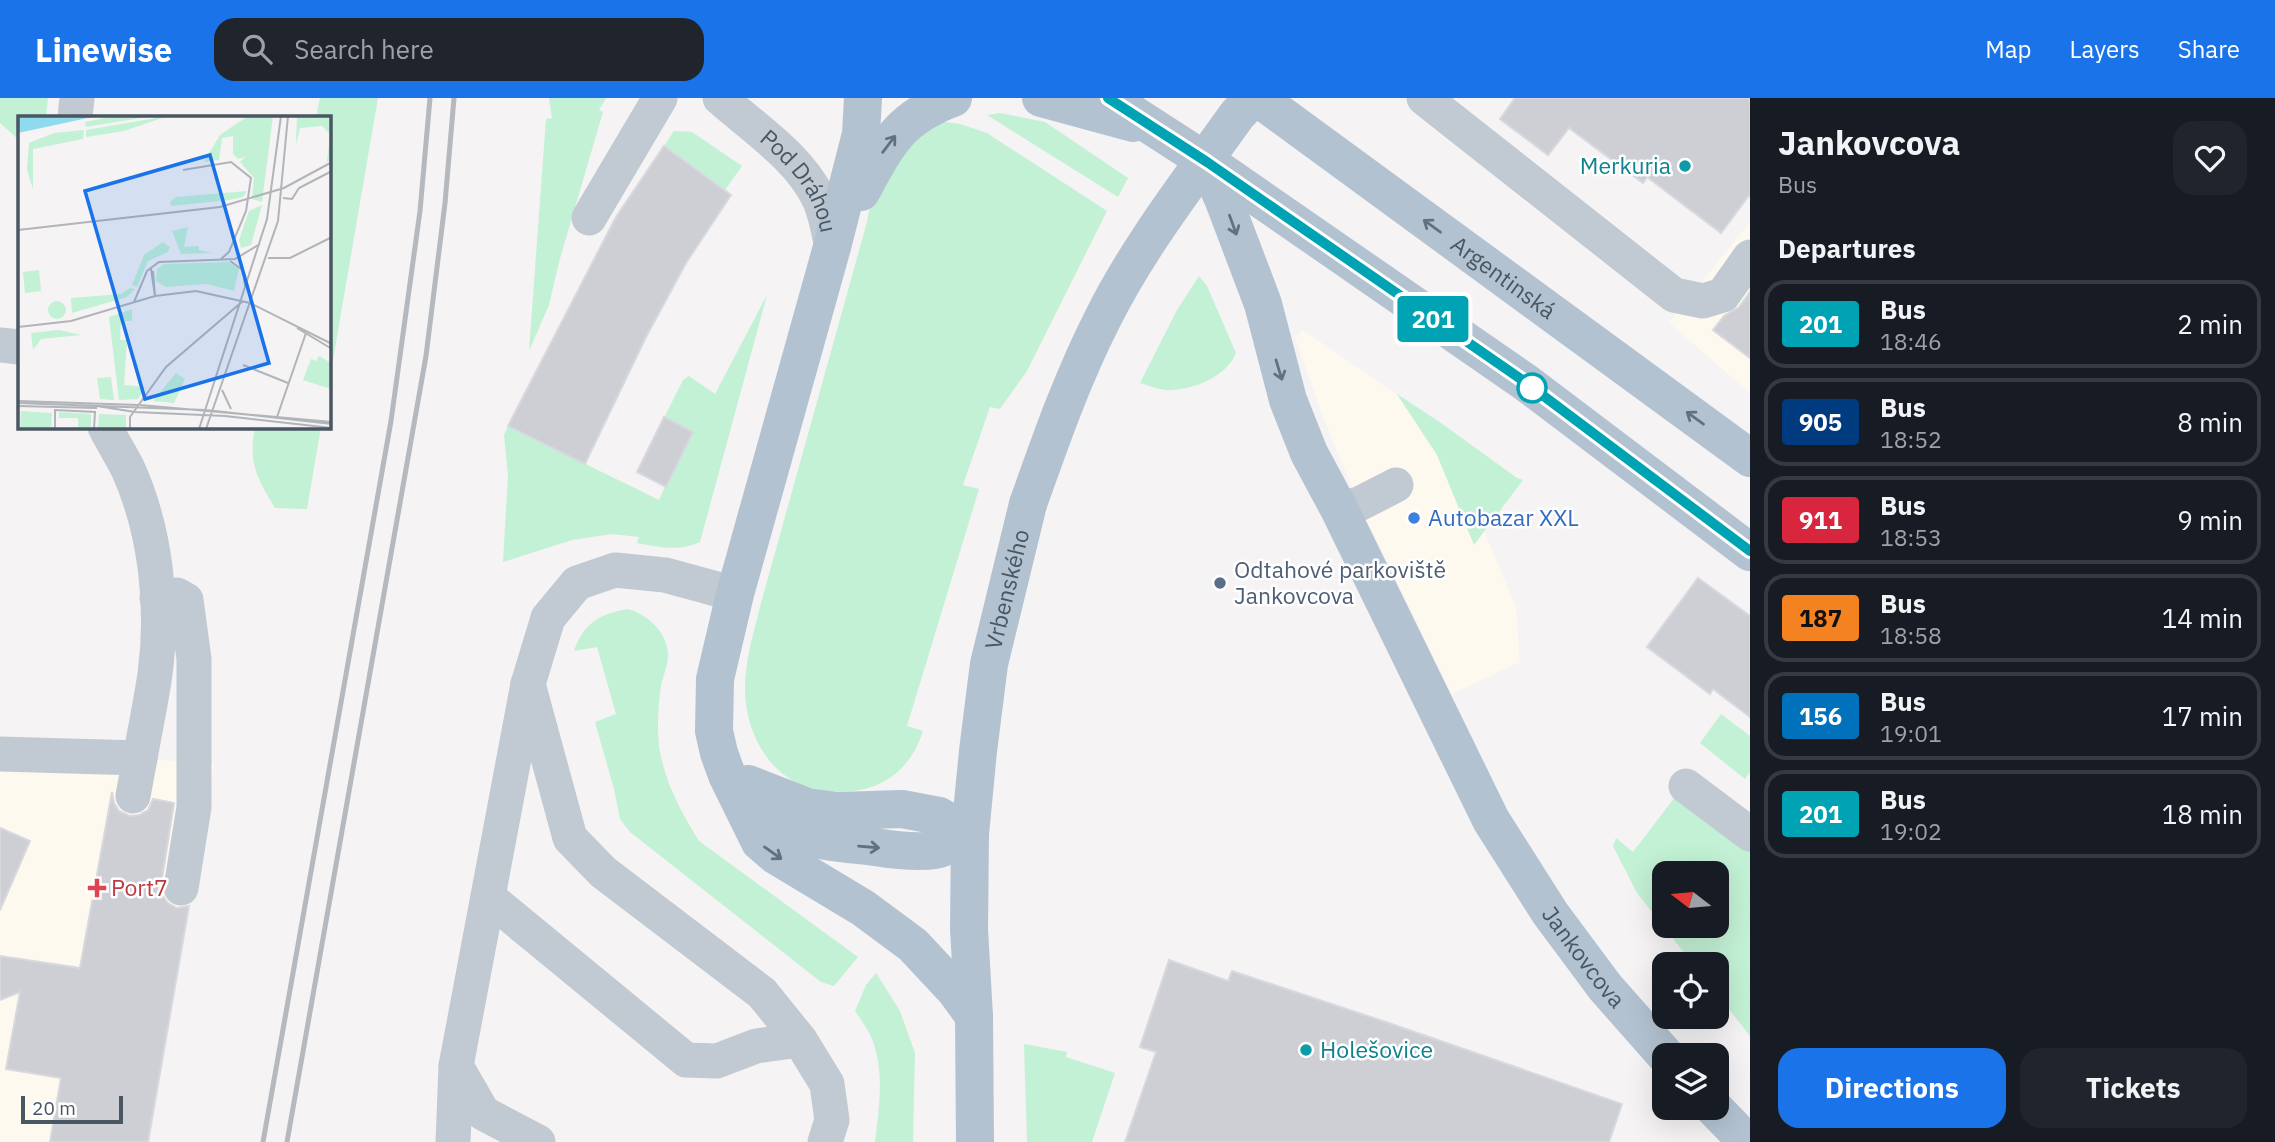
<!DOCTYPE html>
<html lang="en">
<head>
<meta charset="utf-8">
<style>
  body { margin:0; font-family:"IBM Plex Sans",sans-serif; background:#20242c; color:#f1f3f6; height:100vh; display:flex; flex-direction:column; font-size:26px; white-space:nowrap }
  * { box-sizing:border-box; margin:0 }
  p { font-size:23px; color:#9ea1a6 }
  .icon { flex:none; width:38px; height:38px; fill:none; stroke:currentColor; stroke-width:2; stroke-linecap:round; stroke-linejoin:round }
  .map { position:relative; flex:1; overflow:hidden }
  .panel { display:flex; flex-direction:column; background:#171b24; width:525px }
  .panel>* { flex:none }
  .badge { padding:0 14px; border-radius:5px; font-size:24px; line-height:46px }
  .needle { width:46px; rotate:286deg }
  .buttons { position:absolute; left:1652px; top:763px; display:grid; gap:14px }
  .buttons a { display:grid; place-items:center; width:77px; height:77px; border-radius:14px; background:#171b24; box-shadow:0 7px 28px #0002; font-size:35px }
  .scale { position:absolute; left:21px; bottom:18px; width:102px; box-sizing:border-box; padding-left:7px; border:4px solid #4a5661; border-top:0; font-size:19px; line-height:24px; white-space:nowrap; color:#4a5661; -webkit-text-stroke:5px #fff; paint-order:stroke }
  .map>.badge { position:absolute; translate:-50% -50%; box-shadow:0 0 0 4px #fff }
  h2 { padding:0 28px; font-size:26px; line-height:63px }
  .round { display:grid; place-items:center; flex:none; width:74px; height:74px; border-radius:21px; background:#20242c }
  .headline { display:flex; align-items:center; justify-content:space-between; height:119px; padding:0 28px }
  h1 { font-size:33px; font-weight:800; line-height:52px }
  .button { display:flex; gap:14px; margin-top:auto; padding:14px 28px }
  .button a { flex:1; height:80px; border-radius:21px; background:#1a73e8; color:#fff; font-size:28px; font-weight:800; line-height:80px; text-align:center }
  .button a+a { background:#20242c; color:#f1f3f6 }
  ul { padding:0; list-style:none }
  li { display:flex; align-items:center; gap:21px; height:88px; margin:0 14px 10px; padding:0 14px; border:4px solid #363941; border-radius:21px }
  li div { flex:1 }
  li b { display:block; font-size:26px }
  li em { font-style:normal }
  li .badge { min-width:77px; font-weight:700; text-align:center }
  header { display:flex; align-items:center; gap:42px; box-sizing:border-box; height:98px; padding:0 35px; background:#1a73e8; color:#fff }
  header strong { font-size:33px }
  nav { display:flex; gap:38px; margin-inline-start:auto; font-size:24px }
  .search { width:490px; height:63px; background:#20242c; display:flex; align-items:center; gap:18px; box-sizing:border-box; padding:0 24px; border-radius:21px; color:#9ea1a6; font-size:26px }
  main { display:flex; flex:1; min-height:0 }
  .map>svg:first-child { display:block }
</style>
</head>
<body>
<header>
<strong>Linewise</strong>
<div class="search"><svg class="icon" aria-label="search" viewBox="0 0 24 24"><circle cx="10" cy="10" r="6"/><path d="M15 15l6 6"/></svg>Search here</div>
<nav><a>Map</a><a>Layers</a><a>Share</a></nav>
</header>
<main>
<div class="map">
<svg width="1750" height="1044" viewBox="0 0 1750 1044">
  <rect width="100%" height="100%" fill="#f5f3f3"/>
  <path fill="#fdf9ef" d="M 1750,124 L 1750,295 L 1669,225 Z
    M 1303,232 L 1397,296 L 1437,357 L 1474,446 L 1484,433 L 1516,509 L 1520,564 L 1452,596 L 1359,406 L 1322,317 L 1295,239 Z
    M 0,650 L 214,666 L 148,1044 L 0,1044 Z"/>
  <path fill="#c3f1d5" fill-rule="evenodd" d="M 0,0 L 48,0 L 46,19 L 19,19 L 19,42 L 0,25 Z
    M 320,0 L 378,0 L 329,285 L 329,19 L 316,19 Z
    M 549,0 L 606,0 L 599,12 L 603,14 L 559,164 L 549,207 L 529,253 L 546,21 L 552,20 Z
    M 1000,15 L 1045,24 L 1128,80 L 1118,99 L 987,17 Z
    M 939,23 L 960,26 L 987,35 L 1107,113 L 1027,273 L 1000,311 L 990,309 L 963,387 L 979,391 L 907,628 L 923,633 C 909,677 874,698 828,693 C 817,691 807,690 797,685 C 769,671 752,641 747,612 C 740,577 753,538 761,505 L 867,124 L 872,97 L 884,72 Z
    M 674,33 L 692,34 L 742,68 L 725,92 L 664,48 Z
    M 1199,178 L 1207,188 L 1236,255 C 1227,278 1195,291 1172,292 C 1162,293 1150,288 1140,285 L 1177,212 Z
    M 767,197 L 700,444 C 678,454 659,449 637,445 L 639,439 L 612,436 L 572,442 L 503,464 L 508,378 L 504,337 L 508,328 L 659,402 L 665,389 L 637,374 L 683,282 L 689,278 L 715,296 Z
    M 1397,296 L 1441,325 L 1517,380 L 1523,382 L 1474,447 L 1437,357 Z
    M 255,329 L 321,329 L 307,411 L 275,410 C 257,380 248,365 255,329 Z
    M 628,511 C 648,517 667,534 668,556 C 668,567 663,578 661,588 C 658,607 657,629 659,648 C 664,683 681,714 699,743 L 858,859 L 834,888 L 821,884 L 630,734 L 620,721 L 614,691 L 595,624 L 616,616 L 597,549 L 574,553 C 584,525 599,516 628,511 Z
    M 1721,616 L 1750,638 L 1750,674 L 1745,681 L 1700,645 Z
    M 1681,691 L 1750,742 L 1750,938 L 1717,896 L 1717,866 L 1693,866 L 1637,795 L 1613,748 L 1616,740 L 1633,754 ZM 1664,775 L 1717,775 L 1717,828 L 1664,828 Z
    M 876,875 L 900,913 L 915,955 L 913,1044 L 875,1044 C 879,1010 885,975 872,941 C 868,931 861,922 855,913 L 866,887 Z
    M 1024,946 L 1067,954 L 1066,959 L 1115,975 L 1092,1044 L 1027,1044 Z"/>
  <path fill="#cdcfd5" stroke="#d7d9de" stroke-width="2" d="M 1515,0 L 1750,0 L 1750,96 L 1721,135 L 1647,79 L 1643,85 L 1569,30 L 1548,57 L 1500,21 Z
    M 664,48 L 731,97 L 686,165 L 646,239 L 585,366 L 508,328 L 616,119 Z
    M 1750,194 L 1750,260 L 1713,232 L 1724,218 L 1739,209 Z
    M 664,319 L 693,334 L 666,389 L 637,374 Z
    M 1698,480 L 1750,518 L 1750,619 L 1713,591 L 1710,596 L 1647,549 Z
    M 112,694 L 114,705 L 119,713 L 130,718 L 139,717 L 148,712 L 153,701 L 174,705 L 161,787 L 162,797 L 168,805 L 177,810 L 189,808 L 148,1044 L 50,1044 L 61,980 L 6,971 L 20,894 L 0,902 L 0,858 L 80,870 Z
    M 0,730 L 30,743 L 0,812 Z
    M 1169,862 L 1228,883 L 1232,873 L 1383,923 L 1622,1006 L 1609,1044 L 1125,1044 L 1156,954 L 1140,949 Z"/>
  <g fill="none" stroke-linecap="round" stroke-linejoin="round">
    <g stroke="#c1cad2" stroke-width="35">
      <path id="s1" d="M 720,0 C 754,30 799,59 819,101 C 826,116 828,132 832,149"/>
      <path d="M 1424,0 L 1674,197 L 1703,203 L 1723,197 L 1750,159"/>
      <path d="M 75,19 L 77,0"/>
      <path d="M 589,120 L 660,0"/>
      <path d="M 0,247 L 19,249"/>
      <path d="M 1339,411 L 1359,406 L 1396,387"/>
      <path d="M 157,500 L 177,497 L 186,502 L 194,561 L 194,709 L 181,790"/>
      <path d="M 528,586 L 548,520 L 577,485 L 615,472 L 665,477 L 735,496"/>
      <path d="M 0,656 L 140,660 C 145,632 151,604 155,576 C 164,509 156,433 128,371 C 121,357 112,343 105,329"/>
      <path d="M 1686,688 L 1750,736"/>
      <path d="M 133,698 L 140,660"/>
      <path d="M 488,799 L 686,962 L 717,963 L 756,948 L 800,942"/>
      <path d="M 453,1044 L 456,968"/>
      <path d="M 538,1044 L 483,1015 L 456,968 L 528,586 L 570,740 L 603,774 L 762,895 L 800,942 L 827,986 L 832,1022 L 825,1044"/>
    </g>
    <g stroke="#b3c2d1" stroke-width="38">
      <path d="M 863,0 L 861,36 L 832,149 L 735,496 L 715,581 L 714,633 L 719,655 L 727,677 L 760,744 L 775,757 L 863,810 L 913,847 L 955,892 L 974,918"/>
      <path d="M 1041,0 L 1133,25"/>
      <path d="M 1108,0 L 1207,64 L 1525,284 L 1750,454"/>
      <path id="s2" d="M 1258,0 L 1750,360"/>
      <path id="s3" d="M 1207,64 L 1224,103 L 1263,206 L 1288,302 L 1309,355 L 1339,411 L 1491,722 L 1550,815 L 1605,889 L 1665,957"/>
      <path d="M 861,94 C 887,46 899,20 953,0"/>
      <path d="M 748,686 L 807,709 L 837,713 L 902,711 L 939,718 L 970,736"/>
      <path d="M 743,695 C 786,743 816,742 875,749 C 894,752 916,755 935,752 C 947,750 960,741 970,736"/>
      <path d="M 1714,1010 L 1747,1044"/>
      <path id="s4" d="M 975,1044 L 974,918 L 969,831 L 970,736 L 978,653 L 989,566 L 1028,406"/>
    </g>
    <path stroke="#b5b8bd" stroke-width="5" d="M 263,1044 L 391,323 L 420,113 L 430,0
      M 287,1044 L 426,258 L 445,105 L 454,0"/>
    <path stroke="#b3c2d1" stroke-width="38" d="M 1028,406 C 1050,344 1072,281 1102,222 C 1138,149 1190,83 1237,17 L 1253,0"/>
  </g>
  <defs><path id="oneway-shaft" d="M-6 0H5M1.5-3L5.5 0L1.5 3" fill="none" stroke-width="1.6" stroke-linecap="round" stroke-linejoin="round" transform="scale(1.75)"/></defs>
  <g stroke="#64717d">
    <use href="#oneway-shaft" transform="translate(889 46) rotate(-53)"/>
    <use href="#oneway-shaft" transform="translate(1233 127) rotate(70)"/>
    <use href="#oneway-shaft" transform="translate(1432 128) rotate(-144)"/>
    <use href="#oneway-shaft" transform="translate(1279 272) rotate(73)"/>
    <use href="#oneway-shaft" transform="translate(1695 320) rotate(-144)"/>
    <use href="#oneway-shaft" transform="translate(869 749) rotate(5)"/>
    <use href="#oneway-shaft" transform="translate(773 755) rotate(35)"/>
  </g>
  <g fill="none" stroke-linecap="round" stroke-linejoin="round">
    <defs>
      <path id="line" d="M 1108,0 L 1207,64 L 1525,284 L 1750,453"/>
    </defs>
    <use href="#line" stroke="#fff" stroke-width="16"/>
    <use href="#line" stroke="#00a3b4" stroke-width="10"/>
  </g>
  <g fill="#0f9aa8" stroke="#fff" stroke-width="2.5">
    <circle cx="1685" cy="68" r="7"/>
    <circle cx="1306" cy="952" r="7"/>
  </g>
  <circle fill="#fff" stroke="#00a3b4" stroke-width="3.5" cx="1532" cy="290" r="14"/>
  <circle fill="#3f7fe0" stroke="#fff" stroke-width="2.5" cx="1414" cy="420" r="7"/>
  <circle fill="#5c6f8a" stroke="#fff" stroke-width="2.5" cx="1220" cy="485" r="7"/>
  <path fill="#e0444e" stroke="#fff" stroke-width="2.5" d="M93.5 779.5h7v7h7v7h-7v7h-7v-7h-7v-7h7z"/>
  <g text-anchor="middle" stroke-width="5" stroke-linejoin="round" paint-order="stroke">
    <g font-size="23" fill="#0d838f" stroke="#fff" text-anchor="end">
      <text x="1671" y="76">Merkuria</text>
      <text x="1320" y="960" text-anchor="start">Holešovice</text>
    </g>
    <g font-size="23" fill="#4a5661" stroke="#fff">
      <text dy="8" stroke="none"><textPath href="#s1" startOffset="117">Pod Dráhou</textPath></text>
      <text dy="8" stroke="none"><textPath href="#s2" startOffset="304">Argentinská</textPath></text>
      <text dy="8" stroke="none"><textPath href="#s4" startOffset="556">Vrbenského</textPath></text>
      <text dy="8" stroke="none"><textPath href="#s3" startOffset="884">Jankovcova</textPath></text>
    </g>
    <g font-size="23" fill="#366cbe" stroke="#fff" text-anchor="start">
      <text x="1428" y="428">Autobazar XXL</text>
    </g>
    <g font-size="23" fill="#4e5e75" stroke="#fff" text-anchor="start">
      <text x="1234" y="480">Odtahové parkoviště<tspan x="1234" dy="26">Jankovcova</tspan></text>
    </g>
    <g font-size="23" fill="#be3a42" stroke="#fff" text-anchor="start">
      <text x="111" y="798">Port7</text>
    </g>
  </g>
  <g transform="translate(18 18)">
    <rect width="313" height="313" fill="#f5f3f3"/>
    <path d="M 96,0 L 135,0 L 68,11 L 67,6 ZM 150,0 L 106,15 L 68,21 L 68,14 ZM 230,0 L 255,0 L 244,86 L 234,83 L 236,62 L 222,46 L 227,41 L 220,43 L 215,38 L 215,20 L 204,22 L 201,44 L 186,46 L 202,19 ZM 279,0 L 313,0 L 313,43 L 309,46 L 312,18 L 304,10 L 282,12 L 278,29 ZM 66,14 L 65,23 L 15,33 L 15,73 L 9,54 L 11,27 L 36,17 ZM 229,75 L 225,81 L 211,84 L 153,90 L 152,86 L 158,81 ZM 244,89 L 233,129 L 223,132 L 221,124 L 231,95 ZM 170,111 L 166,131 L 181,130 L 181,134 L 194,137 L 163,138 L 154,115 ZM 145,126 L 152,131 L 150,136 L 130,145 L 119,171 L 114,169 L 126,139 ZM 210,146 L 221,152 L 216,175 L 188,168 L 148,171 L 138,165 L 139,153 L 146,148 ZM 21,154 L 23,175 L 7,177 L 5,156 ZM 112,172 L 117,173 L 109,181 L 54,197 L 53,182 L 103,178 ZM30 194a9 9 0 1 1 18 0a9 9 0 1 1-18 0ZM 114,193 L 114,205 L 103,205 L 102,224 L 109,224 L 106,269 L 127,271 L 120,283 L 101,284 L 91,201 ZM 41,214 L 63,219 L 23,223 L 15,234 L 13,217 ZM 301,240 L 313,247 L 313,273 L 285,264 L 293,243 L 298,245 ZM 158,257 L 167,263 L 156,287 L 135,285 ZM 93,261 L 96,284 L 82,283 L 79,262 ZM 3,295 L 34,297 L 33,313 L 2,313 ZM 41,296 L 73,298 L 73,313 L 60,313 L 60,302 L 41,302 ZM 81,298 L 108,299 L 108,313 L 80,313 Z" fill="#c3f1d5"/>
    <path d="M 0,0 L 79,0 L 0,17 Z" fill="#90daee"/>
    <path fill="none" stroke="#b1b4b9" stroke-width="2" d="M 165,54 L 213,46 L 233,62 L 228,95 L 211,136 L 203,143M 265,82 L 274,83 L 281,72 L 314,55M 0,114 L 202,91 L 266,72 L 314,46M 250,142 L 272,142 L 314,121M 212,145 L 225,154 L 227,170M 133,153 L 137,180M 135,155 L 137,180M 116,186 L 129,155 L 141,146 L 217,143 L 242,128M 0,211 L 53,205 L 137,180 L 178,175 L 232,187 L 314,228M 279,212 L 314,233M 225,249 L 270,267M 204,274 L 213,293M 0,285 L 121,289M 0,287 L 188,294 L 314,308M 122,289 L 314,306M 0,290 L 79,292M 79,290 L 117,296M 117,296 L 207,300 L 314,312M 259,301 L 288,217M 37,313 L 37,294 L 77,296 L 76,313M 112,313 L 112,301 L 148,251 L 225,185M 181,313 L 249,103 L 263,0M 188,313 L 260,105 L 270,0"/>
    <path fill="#1a73e8" fill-opacity="0.15" stroke="#1a73e8" stroke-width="3.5" d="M 192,39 L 251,247 L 127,283 L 67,75 Z"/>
    <rect width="313" height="313" fill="none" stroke="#4a5661" stroke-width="3.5"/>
  </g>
</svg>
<div class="buttons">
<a><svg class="needle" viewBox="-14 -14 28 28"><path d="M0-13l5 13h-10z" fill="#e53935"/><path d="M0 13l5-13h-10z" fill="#9ea1a6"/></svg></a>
<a><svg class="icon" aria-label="locate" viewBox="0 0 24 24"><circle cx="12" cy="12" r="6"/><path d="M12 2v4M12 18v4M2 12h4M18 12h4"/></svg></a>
<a><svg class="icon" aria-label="layers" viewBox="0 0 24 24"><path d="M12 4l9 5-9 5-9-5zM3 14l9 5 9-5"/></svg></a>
</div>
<div class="scale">20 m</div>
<b class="badge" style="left:1433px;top:221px;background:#00a3b4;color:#fff">201</b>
</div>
<section class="panel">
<div class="headline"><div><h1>Jankovcova</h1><p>Bus</p></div><a class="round"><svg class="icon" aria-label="heart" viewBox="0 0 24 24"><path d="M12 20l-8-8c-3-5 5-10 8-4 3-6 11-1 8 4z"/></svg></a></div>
<h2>Departures</h2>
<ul>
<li><span class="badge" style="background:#00a3b4;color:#fff">201</span><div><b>Bus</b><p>18:46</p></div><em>2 min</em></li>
<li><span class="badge" style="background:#003b80;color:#fff">905</span><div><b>Bus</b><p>18:52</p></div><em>8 min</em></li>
<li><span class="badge" style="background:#d7263d;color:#fff">911</span><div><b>Bus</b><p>18:53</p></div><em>9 min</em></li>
<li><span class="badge" style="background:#f58220;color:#111">187</span><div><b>Bus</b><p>18:58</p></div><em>14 min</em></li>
<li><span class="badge" style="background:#0072bc;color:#fff">156</span><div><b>Bus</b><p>19:01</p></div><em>17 min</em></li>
<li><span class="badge" style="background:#00a3b4;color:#fff">201</span><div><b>Bus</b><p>19:02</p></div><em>18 min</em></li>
</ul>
<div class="button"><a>Directions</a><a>Tickets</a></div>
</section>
</main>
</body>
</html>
